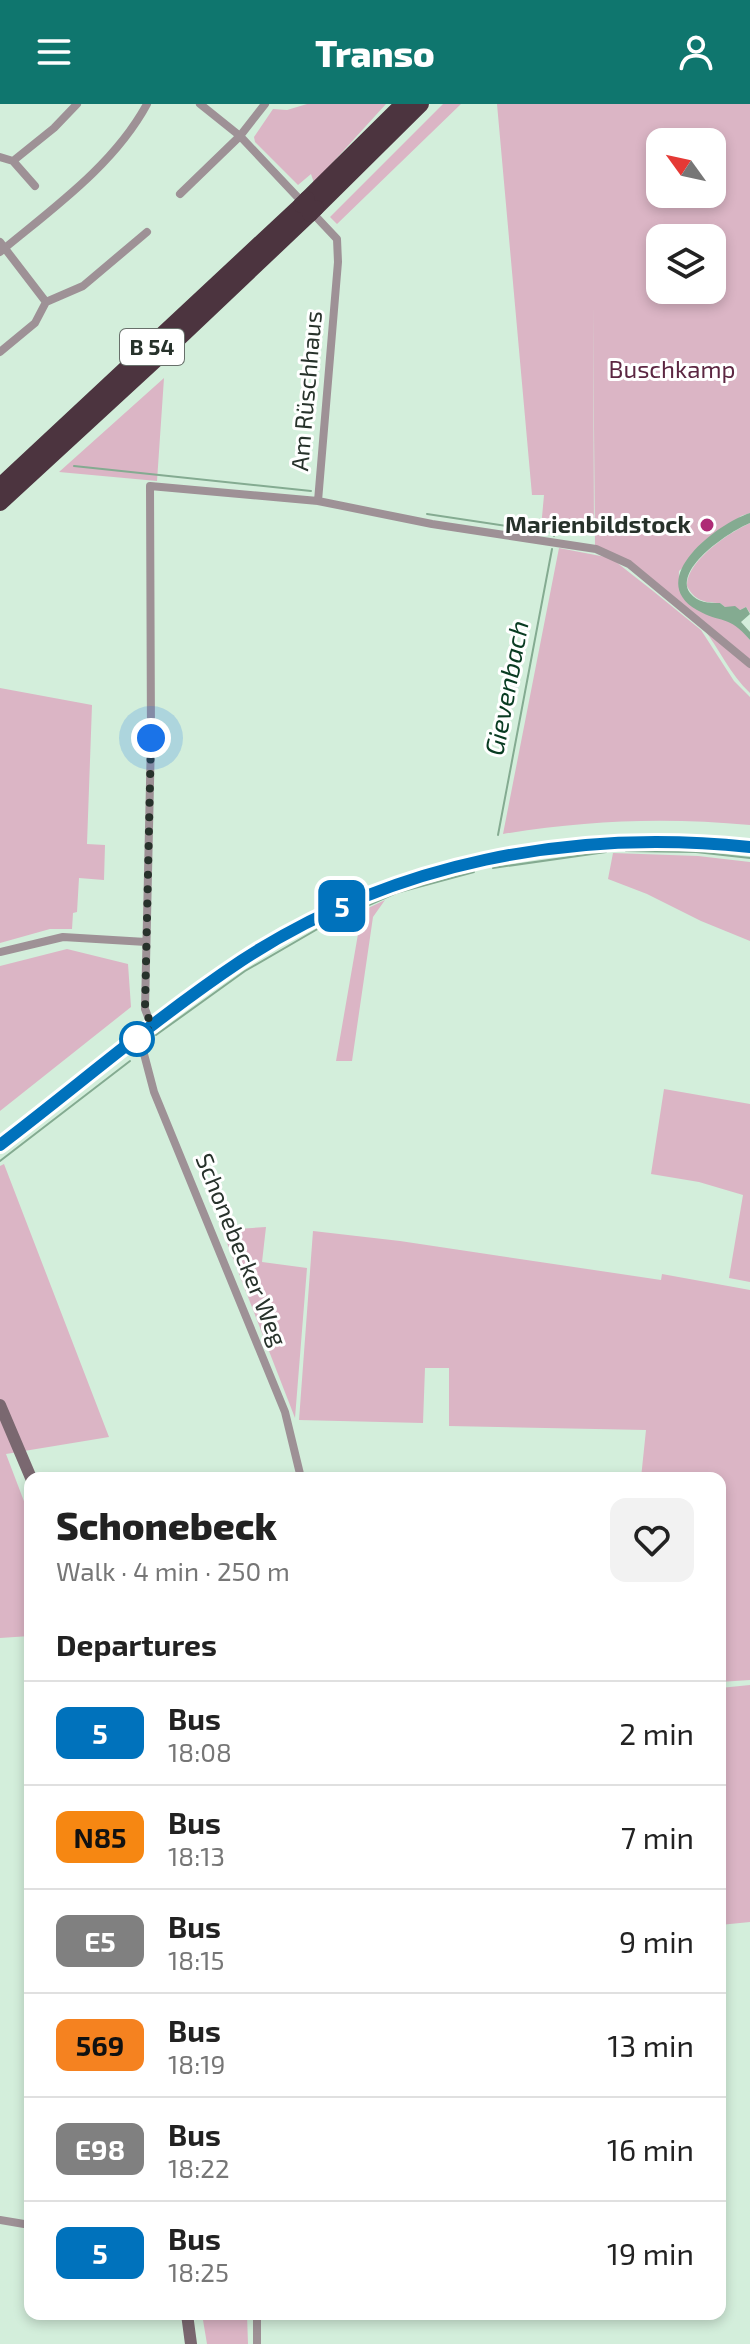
<!DOCTYPE html>
<html lang="en">
<head>
<meta charset="utf-8">
<style>
  body { margin:0; font-family:"Exo 2",sans-serif; background:#f2f2f2; color:#222; height:100vh; display:flex; flex-direction:column; font-size:30px; white-space:nowrap }
  * { box-sizing:border-box; margin:0 }
  p { font-size:26px; color:#767676 }
  .icon { flex:none; width:44px; height:44px; fill:none; stroke:currentColor; stroke-width:2; stroke-linecap:round; stroke-linejoin:round }
  .map { position:relative; flex:1; overflow:hidden }
  .panel { position:absolute; left:24px; top:1368px; width:702px; height:848px; display:flex; flex-direction:column; background:#fff; border-radius:16px; box-shadow:0 4px 12px #0003 }
  .panel>* { flex:none }
  .badge { padding:0 16px; border-radius:12px; font-size:28px; line-height:52px }
  .needle { width:52px; rotate:303deg }
  .controls { position:absolute; left:646px; top:24px; display:grid; gap:16px }
  .controls a { display:grid; place-items:center; width:80px; height:80px; border-radius:16px; background:#fff; box-shadow:0 4px 12px #0003; font-size:40px }
  .you { position:absolute; width:40px; height:40px; margin:-20px; border:6px solid #fff; border-radius:50%; background:#1a73e8; box-shadow:0 0 0 12px #1a73e833 }
  .map>.badge { position:absolute; translate:-50% -50%; box-shadow:0 0 0 4px #fff }
  h2 { padding:0 32px; font-size:30px; line-height:72px }
  .round { display:grid; place-items:center; flex:none; width:84px; height:84px; border-radius:16px; background:#f2f2f2 }
  .overview { display:flex; align-items:center; justify-content:space-between; height:136px; padding:0 32px }
  h1 { font-size:38px; font-weight:800; line-height:60px }
  ul { padding:0; list-style:none }
  li { display:flex; align-items:center; gap:24px; height:104px; padding:0 32px; border-top:2px solid #e0e0e0 }
  li div { flex:1 }
  li b { display:block; font-size:30px }
  li em { font-style:normal }
  li .badge { min-width:88px; font-weight:700; text-align:center }
  header { display:flex; justify-content:space-between; align-items:center; height:104px; padding:0 32px; background:#0f766e; color:#fff; font-size:36px; font-weight:800 }
  .map>svg:first-child { display:block }
</style>
</head>
<body>
<header><svg class="icon" aria-label="menu" viewBox="0 0 24 24"><path d="M4 6h16M4 12h16M4 18h16"/></svg>Transo<svg class="icon" aria-label="person" viewBox="0 0 24 24"><circle cx="12" cy="8" r="4"/><path d="M4 21q1-7 8-7t8 7"/></svg></header>
<div class="map">
<svg width="750" height="2240" viewBox="0 0 750 2240">
  <rect width="100%" height="100%" fill="#d3eedb"/>
  <path fill="#dbb5c5" fill-rule="evenodd" d="M 307,0 L 386,0 L 314,79 L 311,70 L 298,81 L 255,38 L 254,33 L 273,5 L 287,6 Z
    M 443,0 L 461,0 L 337,120 L 330,113 Z
    M 497,0 L 750,0 L 750,409 L 741,412 L 679,467 C 677,509 704,503 732,518 C 739,522 745,530 750,536 L 750,589 C 730,570 720,546 703,524 C 675,488 633,466 595,442 L 593,200 L 594,431 L 541,424 L 544,391 L 532,391 ZM 660,38 L 712,38 L 712,90 L 660,90 ZM 660,134 L 712,134 L 712,186 L 660,186 Z
    M 164,274 L 157,377 L 59,368 Z
    M 750,419 L 750,509 L 746,503 L 740,506 L 725,503 L 720,499 C 704,499 694,496 687,482 C 686,457 730,428 750,419 Z
    M 559,444 L 611,454 L 653,487 L 701,526 L 734,577 L 750,593 L 750,721 C 666,713 586,716 503,730 Z
    M 0,584 L 92,601 L 87,740 L 105,741 L 104,776 L 79,774 L 77,808 L 73,809 L 72,825 L 50,825 L 0,839 Z
    M 613,749 L 698,752 L 750,758 L 750,837 L 701,817 L 647,790 L 608,775 Z
    M 385,796 L 373,813 L 352,957 L 336,957 L 362,807 Z
    M 67,845 L 128,860 L 131,903 L 0,1007 L 0,862 Z
    M 664,985 L 750,1000 L 750,1178 L 729,1174 L 743,1091 L 699,1078 L 651,1070 Z
    M 4,1060 L 109,1333 L 6,1350 L 30,1413 L 30,1532 L 0,1534 L 0,1062 Z
    M 266,1123 L 262,1158 L 307,1164 L 295,1314 L 222,1126 Z
    M 313,1127 L 400,1137 L 661,1176 L 662,1170 L 750,1186 L 750,1576 L 720,1578 L 720,1374 L 641,1374 L 646,1326 L 449,1322 L 449,1264 L 425,1264 L 423,1319 L 299,1316 Z
    M 750,1581 L 750,1818 L 720,1821 L 720,1584 Z
    M 202,2210 L 247,2210 L 248,2240 L 207,2240 Z"/>
  <path fill="#84ab91" d="M 750,409 L 750,419 C 732,426 673,464 690,489 C 698,499 708,499 720,499 L 725,503 L 735,502 L 740,506 L 746,503 L 750,510 L 741,518 L 750,528 L 750,536 C 728,510 721,520 697,506 C 644,475 718,419 750,409 Z"/>
  <g fill="none" stroke-linecap="round" stroke-linejoin="round">
    <path stroke="#84ab91" stroke-width="2" d="M 74,362 L 311,387
      M 427,410 L 527,425
      M 536,427 L 554,429 L 554,432
      M 498,731 L 552,445
      M 626,747 L 696,748 L 750,754
      M 493,764 L 606,748
      M 333,817 L 396,789 L 474,768
      M 156,931 L 245,867 L 321,823
      M 0,1057 L 130,957"/>
    <path stroke="#9e9196" stroke-width="8" d="M 200,0 L 240,32 L 337,135 L 338,158 L 318,397
      M 0,53 L 13,57 L 54,24 L 77,0
      M 13,57 L 35,82
      M 180,90 L 240,32 L 265,0
      M 0,138 L 46,198
      M 0,148 C 53,104 114,61 147,0
      M 0,248 L 35,219 L 46,198 L 83,182 L 147,128
      M 0,848 L 63,833 L 146,838
      M 152,923 L 145,905 L 151,634 L 150,382 L 318,397 L 432,420 L 596,445 L 629,460 L 750,560
      M 136,936 L 144,950 L 154,988 L 285,1308 L 301,1374
      M 0,2116 L 30,2121
      M 257,2210 L 257,2240"/>
    <path stroke="#7a6870" stroke-width="12" d="M 0,1041 C 80,980 157,913 241,857 C 392,758 571,724 750,743
      M 0,1301 L 31,1374
      M 187,2210 L 191,2240"/>
    <path stroke="#4c343f" stroke-width="16" d="M 307,95 L 403,0
      M 316,104 L 421,0
      M 0,382 L 301,101
      M 0,399 L 177,236 L 310,110"/>
    <path stroke="#4c343f" stroke-width="16" d="M 301,101 L 307,95
      M 310,110 L 316,104"/>
  </g>
  <g fill="none" stroke-linecap="round" stroke-linejoin="round">
    <defs>
      <path id="line" d="M 0,1041 C 80,980 157,913 241,857 C 392,758 572,724 750,743"/>
    </defs>
    <use href="#line" stroke="#fff" stroke-width="18"/>
    <use href="#line" stroke="#0072bc" stroke-width="12"/>
    <path stroke="#27322b" stroke-width="8" stroke-dasharray="0 14.4" d="M 137,935 L 152,923 L 145,905 L 151,634"/>
  </g>
  <circle fill="#ae2b76" stroke="#fff" stroke-width="3" cx="707" cy="421" r="8"/>
  <circle fill="#fff" stroke="#0072bc" stroke-width="4" cx="137" cy="935" r="16"/>
  <g text-anchor="middle" stroke-width="6" stroke-linejoin="round" paint-order="stroke">
    <rect fill="#fff" stroke="#68706b" stroke-width="2" x="120" y="225" width="64" height="36" rx="6"/>
    <g font-size="22" font-weight="bold" fill="#27322b">
      <text x="152" y="251">B 54</text>
    </g>
    <g font-size="24" fill="#5c2642" stroke="#fff">
      <text x="672" y="274">Buschkamp</text>
    </g>
    <g font-size="24" fill="#27322b" stroke="#fff">
      <text transform="translate(307 287) rotate(-85)" y="8">Am Rüschhaus</text>
      <text transform="translate(241 1146) rotate(68)" y="8">Schonebecker Weg</text>
    </g>
    <g font-size="24" font-weight="bold" fill="#27322b" stroke="#fff" text-anchor="end">
      <text x="691" y="429">Marienbildstock</text>
    </g>
    <g font-size="26" font-style="italic" fill="#083b21" stroke="#fff">
      <text transform="translate(507 584) rotate(-79)" y="9">Gievenbach</text>
    </g>
  </g>
</svg>
<div class="controls">
<a><svg class="needle" viewBox="-14 -14 28 28"><path d="M0-13l5 13h-10z" fill="#e53935"/><path d="M0 13l5-13h-10z" fill="#767676"/></svg></a>
<a><svg class="icon" aria-label="layers" viewBox="0 0 24 24"><path d="M12 4l9 5-9 5-9-5zM3 14l9 5 9-5"/></svg></a>
</div>
<div class="you" style="left:151px;top:634px"></div>
<b class="badge" style="left:342px;top:802px;background:#0072bc;color:#fff">5</b>
<section class="panel">
<div class="overview"><div><h1>Schonebeck</h1><p>Walk · 4 min · 250 m</p></div><a class="round"><svg class="icon" aria-label="heart" viewBox="0 0 24 24"><path d="M12 20l-8-8c-3-5 5-10 8-4 3-6 11-1 8 4z"/></svg></a></div>
<h2>Departures</h2>
<ul>
<li><span class="badge" style="background:#0072bc;color:#fff">5</span><div><b>Bus</b><p>18:08</p></div><em>2 min</em></li>
<li><span class="badge" style="background:#f68712;color:#111">N85</span><div><b>Bus</b><p>18:13</p></div><em>7 min</em></li>
<li><span class="badge" style="background:#808080;color:#fff">E5</span><div><b>Bus</b><p>18:15</p></div><em>9 min</em></li>
<li><span class="badge" style="background:#f58220;color:#111">569</span><div><b>Bus</b><p>18:19</p></div><em>13 min</em></li>
<li><span class="badge" style="background:#808080;color:#fff">E98</span><div><b>Bus</b><p>18:22</p></div><em>16 min</em></li>
<li><span class="badge" style="background:#0072bc;color:#fff">5</span><div><b>Bus</b><p>18:25</p></div><em>19 min</em></li>
</ul>
</section>
</div>
</body>
</html>
